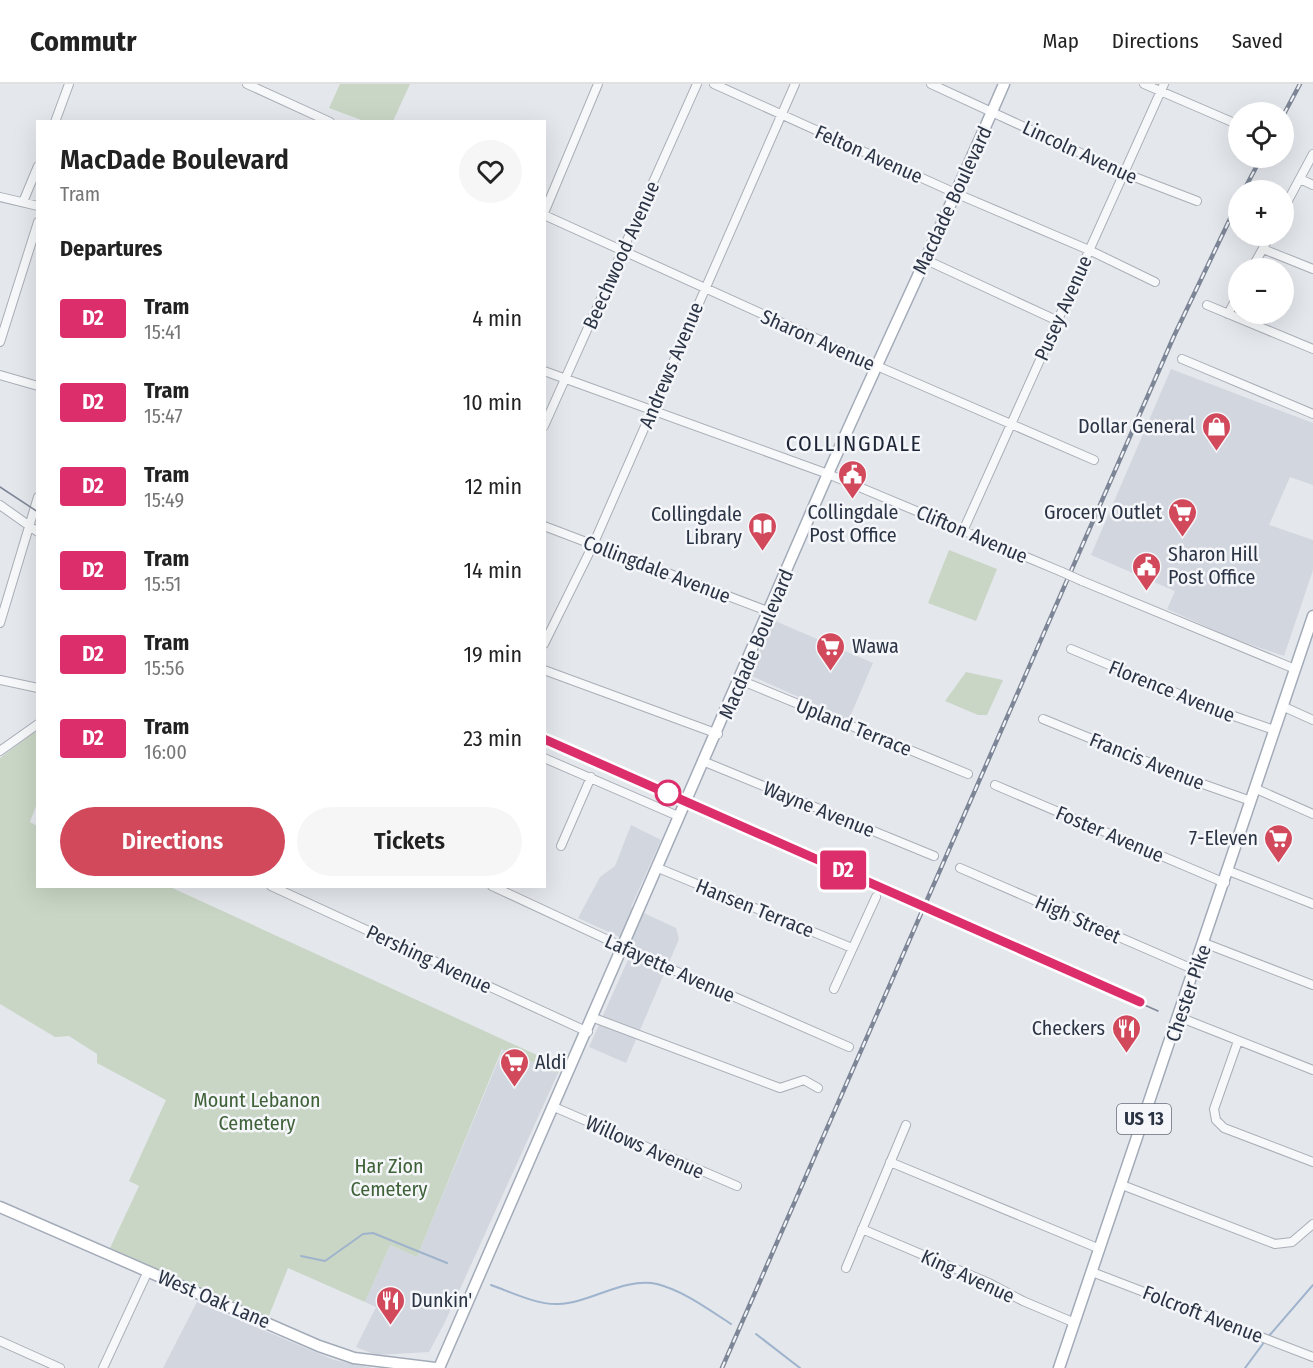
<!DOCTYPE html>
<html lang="en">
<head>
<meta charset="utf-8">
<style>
  body { margin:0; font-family:"Fira Sans Condensed",sans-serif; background:#f6f6f6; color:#222; height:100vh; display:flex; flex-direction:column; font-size:22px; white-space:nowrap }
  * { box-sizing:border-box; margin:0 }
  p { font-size:20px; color:#767676 }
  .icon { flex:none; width:33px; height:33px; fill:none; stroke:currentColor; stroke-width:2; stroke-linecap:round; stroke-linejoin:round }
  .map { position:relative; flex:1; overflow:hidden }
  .sheet { position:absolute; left:36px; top:36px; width:510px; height:768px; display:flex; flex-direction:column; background:#fff; border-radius:0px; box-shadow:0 6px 24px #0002 }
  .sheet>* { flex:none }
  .badge { padding:0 12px; border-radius:4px; font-size:21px; line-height:39px }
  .fabs { position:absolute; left:1228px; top:18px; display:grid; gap:12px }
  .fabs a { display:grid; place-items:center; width:66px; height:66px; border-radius:50%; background:#fff; box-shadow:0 6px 24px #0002; font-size:30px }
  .map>.badge { position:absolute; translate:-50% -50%; box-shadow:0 0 0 3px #fff }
  h2 { padding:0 24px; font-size:22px; line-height:54px }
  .round { display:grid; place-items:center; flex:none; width:63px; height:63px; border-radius:32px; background:#f6f6f6 }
  .head { display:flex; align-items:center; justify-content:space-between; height:102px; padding:0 24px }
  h1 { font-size:28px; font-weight:600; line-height:45px }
  .primary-button { display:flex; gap:12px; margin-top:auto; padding:12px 24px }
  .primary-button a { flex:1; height:69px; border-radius:36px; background:#d1495b; color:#fff; font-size:24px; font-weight:600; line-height:69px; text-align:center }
  .primary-button a+a { background:#f6f6f6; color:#222 }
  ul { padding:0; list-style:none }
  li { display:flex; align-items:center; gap:18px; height:84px; padding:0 24px }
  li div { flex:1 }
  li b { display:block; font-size:22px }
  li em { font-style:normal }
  li .badge { min-width:66px; font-weight:700; text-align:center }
  header { display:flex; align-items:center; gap:36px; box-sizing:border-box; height:84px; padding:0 30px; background:#fff; border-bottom:2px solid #e0e0e0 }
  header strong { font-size:28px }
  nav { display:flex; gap:33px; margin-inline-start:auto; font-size:21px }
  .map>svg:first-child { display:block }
</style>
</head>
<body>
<header>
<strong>Commutr</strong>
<nav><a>Map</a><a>Directions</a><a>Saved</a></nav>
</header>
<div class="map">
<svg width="1313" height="1284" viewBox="0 0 1313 1284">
  <rect width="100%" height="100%" fill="#e4e7ec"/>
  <path fill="#d2d6de" d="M 1171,285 L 1313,339 L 1313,401 L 1290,393 L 1269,441 L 1313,456 L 1313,486 L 1284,572 L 1234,555 L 1167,525 L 1175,507 L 1091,471 Z
    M 773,536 L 873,579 L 849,635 L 749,591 Z
    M 631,741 L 661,756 L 631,823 L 676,844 L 679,855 L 626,979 L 589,963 L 635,860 L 578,834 L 600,793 L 615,782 Z
    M 503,965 L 558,989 L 445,1238 L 429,1268 L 376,1271 L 356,1263 L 376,1223 L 365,1218 L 390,1161 L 417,1173 Z
    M 197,1218 L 334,1276 L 372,1284 L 163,1284 Z"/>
  <path fill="#c9d6c5" d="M 340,0 L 410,0 L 393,37 L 364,37 L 329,24 Z
    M 949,466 L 997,485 L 976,537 L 928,519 Z
    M 966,588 L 1003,596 L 987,631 L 978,631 L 945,617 Z
    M 37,646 L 37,719 L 30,738 L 37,742 L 38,802 L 170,803 L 561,982 L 558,989 L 502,965 L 417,1173 L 390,1161 L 365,1218 L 288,1184 L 268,1234 L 110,1164 L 139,1102 L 129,1097 L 166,1016 L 97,979 L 97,970 L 69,952 L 55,953 L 0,920 L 0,674 Z"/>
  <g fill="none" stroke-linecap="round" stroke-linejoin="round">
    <path stroke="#9fb4cc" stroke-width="2" d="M 301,1172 L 325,1177 L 363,1150 L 373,1149 L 447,1179
      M 491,1201 C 511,1208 537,1221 558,1220 C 591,1219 623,1193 657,1200 C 684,1207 708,1225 731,1240
      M 756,1250 L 800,1284
      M 1268,1253 L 1313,1201
      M 1245,1284 L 1265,1257"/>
    <defs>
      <path id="minor" d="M 247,0 L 330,38
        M 714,0 L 955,109 L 1089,166 L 1155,198
        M 931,0 L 1124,89 L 1197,117
        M 1144,0 L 1239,41
        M 55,38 L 69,0
        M 1300,95 L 1313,101
        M 0,113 L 38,122
        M 23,118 L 38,82
        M 1284,124 L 1313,70
        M 544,129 L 598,0
        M 544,131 L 877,282 L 1094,376
        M 1263,165 L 1313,185
        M 924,175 L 1058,237
        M 1252,184 L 1270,152
        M 1207,221 L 1313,265
        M 1228,230 L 1239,209
        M 0,258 L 38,138
        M 1182,275 L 1313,330
        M 544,287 L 828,390 L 1062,488
        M 0,291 L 38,302
        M 544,342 L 697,0
        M 0,421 L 38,448
        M 544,442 L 770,528
        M 963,447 L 1164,0
        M 1082,497 L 1295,585
        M 0,539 L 38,413
        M 544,560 L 593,461 L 795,0
        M 1071,565 L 1222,628 L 1274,646
        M 544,586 L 718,650
        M 0,596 L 38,604
        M 740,596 L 968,690
        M 1282,622 L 1313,636
        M 1043,635 L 1197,698 L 1251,717
        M 0,667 L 38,640
        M 544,674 L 678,732
        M 705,678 L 934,772
        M 995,701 L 1225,799
        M 1254,704 L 1313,730
        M 561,762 L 591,693
        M 658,784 L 852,864
        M 960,784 L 1195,886
        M 1229,787 L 1313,820
        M 271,802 L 588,948
        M 492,802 L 664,882 L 849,963
        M 1204,859 L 1313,901
        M 834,905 L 876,813
        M 1179,933 L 1313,986
        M 594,934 L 780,1004 L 804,996 L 818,1004
        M 1238,957 L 1214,1025 L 1216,1036 L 1224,1044 L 1313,1078
        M 554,1023 L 737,1102
        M 890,1078 L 1100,1165
        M 1122,1101 L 1275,1160 L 1292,1158 L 1313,1140
        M 862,1145 L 989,1199 L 1023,1217 L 1075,1239
        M 846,1184 L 906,1041
        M 1092,1188 L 1313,1273
        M 0,1257 L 60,1284
        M 103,1284 L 148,1187"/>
      <path id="major" d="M 0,1123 L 319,1262 L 354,1274 L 435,1284
        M 439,1284 C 570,987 698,689 827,392 C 885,261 947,132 1004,0
        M 1059,1284 L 1313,532"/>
    </defs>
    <use href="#minor" stroke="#a9aeb7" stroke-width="10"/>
    <use href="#major" stroke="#a3abb8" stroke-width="13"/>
    <use href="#minor" stroke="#f7f8fa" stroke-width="8"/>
    <use href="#major" stroke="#fff" stroke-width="10"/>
    <path stroke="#7d8696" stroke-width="1.5" d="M 0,403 L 38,428
      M 544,655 L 1158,927"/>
    <defs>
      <path id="rail" d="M 1284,30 L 1300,0
        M 1244,106 L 1261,74
        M 722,1284 L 1174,252 L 1239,116"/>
    </defs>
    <use href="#rail" stroke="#7d8696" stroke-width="4.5"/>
    <use href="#rail" stroke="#f4f6f9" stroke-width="2" stroke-dasharray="7" stroke-linecap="butt"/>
    <defs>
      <path id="minor-bridge" d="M 1062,488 L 1082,497"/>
    </defs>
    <use href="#minor-bridge" stroke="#a9aeb7" stroke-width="10" stroke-linecap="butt"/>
    <use href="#minor-bridge" stroke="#f7f8fa" stroke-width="8"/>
  </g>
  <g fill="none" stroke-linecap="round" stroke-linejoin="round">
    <defs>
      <path id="line" d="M 544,655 L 1140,918"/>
    </defs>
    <use href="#line" stroke="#fff" stroke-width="14"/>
    <use href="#line" stroke="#dc2e6b" stroke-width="9"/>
  </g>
  <defs>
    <symbol id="shop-pin" viewBox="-11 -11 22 30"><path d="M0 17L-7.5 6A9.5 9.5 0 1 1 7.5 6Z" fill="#d1495b" stroke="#f4f6f9"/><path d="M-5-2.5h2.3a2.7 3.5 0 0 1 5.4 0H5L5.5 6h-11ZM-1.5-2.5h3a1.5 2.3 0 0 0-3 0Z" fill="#fff"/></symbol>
    <symbol id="civic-pin" viewBox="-11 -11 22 30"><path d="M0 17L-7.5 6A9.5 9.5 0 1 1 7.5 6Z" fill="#d1495b" stroke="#f4f6f9"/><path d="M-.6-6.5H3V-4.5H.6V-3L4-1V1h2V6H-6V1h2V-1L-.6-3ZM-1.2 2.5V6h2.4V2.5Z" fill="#fff"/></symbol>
    <symbol id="supermarket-pin" viewBox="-11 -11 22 30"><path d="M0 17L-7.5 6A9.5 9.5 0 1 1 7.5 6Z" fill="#d1495b" stroke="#f4f6f9"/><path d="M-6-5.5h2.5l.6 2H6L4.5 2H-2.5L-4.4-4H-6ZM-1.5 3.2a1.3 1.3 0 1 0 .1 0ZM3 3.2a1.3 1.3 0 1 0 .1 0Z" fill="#fff"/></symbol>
    <symbol id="library-pin" viewBox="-11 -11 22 30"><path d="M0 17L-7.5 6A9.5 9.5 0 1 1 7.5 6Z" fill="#d1495b" stroke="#f4f6f9"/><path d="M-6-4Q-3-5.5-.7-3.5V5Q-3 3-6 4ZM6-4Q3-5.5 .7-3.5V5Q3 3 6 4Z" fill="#fff"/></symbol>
    <symbol id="restaurant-pin" viewBox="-11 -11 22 30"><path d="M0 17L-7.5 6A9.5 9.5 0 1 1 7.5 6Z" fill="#d1495b" stroke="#f4f6f9"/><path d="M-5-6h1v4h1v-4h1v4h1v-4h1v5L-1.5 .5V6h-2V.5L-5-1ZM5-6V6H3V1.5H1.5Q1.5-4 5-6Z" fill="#fff"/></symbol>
  </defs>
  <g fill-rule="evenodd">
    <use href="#shop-pin" x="1200" y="326" width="33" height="45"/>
    <use href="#civic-pin" x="836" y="374" width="33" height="45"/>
    <use href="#supermarket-pin" x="1166" y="412" width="33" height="45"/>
    <use href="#library-pin" x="746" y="426" width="33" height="45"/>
    <use href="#civic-pin" x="1130" y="466" width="33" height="45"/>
    <use href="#supermarket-pin" x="814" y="546" width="33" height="45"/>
    <use href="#supermarket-pin" x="1262" y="738" width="33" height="45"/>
    <use href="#restaurant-pin" x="1110" y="928" width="33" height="45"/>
    <use href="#supermarket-pin" x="498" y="962" width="33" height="45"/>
    <use href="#restaurant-pin" x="374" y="1200" width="33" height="45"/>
  </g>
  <circle fill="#fff" stroke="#dc2e6b" stroke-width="3" cx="668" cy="709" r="12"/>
  <g text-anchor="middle" stroke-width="5" stroke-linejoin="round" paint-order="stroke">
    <rect fill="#f4f6f9" stroke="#676e7b" stroke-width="1.5" x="1117" y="1020" width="54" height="30" rx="4.5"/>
    <g font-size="18" font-weight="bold" fill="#2b3445">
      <text x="1144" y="1041">US 13</text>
    </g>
    <g font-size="20" fill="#2b3445" stroke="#f4f6f9">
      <text transform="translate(1080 68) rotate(25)" y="7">Lincoln Avenue</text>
      <text transform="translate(869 70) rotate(24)" y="7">Felton Avenue</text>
      <text transform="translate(952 116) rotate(-65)" y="7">Macdade Boulevard</text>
      <text transform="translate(621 171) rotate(-66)" y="7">Beechwood Avenue</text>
      <text transform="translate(1063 224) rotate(-66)" y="7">Pusey Avenue</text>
      <text transform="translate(818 256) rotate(24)" y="7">Sharon Avenue</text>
      <text transform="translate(671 281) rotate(-67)" y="7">Andrews Avenue</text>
      <text transform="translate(972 450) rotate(23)" y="7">Clifton Avenue</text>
      <text transform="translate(657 485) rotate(21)" y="7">Collingdale Avenue</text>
      <text transform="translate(756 560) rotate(-67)" y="7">Macdade Boulevard</text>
      <text transform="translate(1172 607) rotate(22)" y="7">Florence Avenue</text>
      <text transform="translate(854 643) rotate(22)" y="7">Upland Terrace</text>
      <text transform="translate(1147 677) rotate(22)" y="7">Francis Avenue</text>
      <text transform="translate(819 725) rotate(22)" y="7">Wayne Avenue</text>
      <text transform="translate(1110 750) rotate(23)" y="7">Foster Avenue</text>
      <text transform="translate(755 824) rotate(22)" y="7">Hansen Terrace</text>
      <text transform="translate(1078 835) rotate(24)" y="7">High Street</text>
      <text transform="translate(429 875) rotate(25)" y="7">Pershing Avenue</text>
      <text transform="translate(670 884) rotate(24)" y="7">Lafayette Avenue</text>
      <text transform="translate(1188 909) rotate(-71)" y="7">Chester Pike</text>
      <text transform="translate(645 1063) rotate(24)" y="7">Willows Avenue</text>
      <text transform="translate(968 1192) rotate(25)" y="7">King Avenue</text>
      <text transform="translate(214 1215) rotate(23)" y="7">West Oak Lane</text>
      <text transform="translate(1203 1230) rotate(21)" y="7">Folcroft Avenue</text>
    </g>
    <g font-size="20" fill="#2b3445" stroke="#f4f6f9" text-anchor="end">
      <text x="1195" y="349">Dollar General</text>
      <text x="853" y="435" text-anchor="middle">Collingdale<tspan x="853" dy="23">Post Office</tspan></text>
      <text x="1162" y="435">Grocery Outlet</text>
      <text x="742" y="437">Collingdale<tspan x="742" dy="23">Library</tspan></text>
      <text x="1168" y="477" text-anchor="start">Sharon Hill<tspan x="1168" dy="23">Post Office</tspan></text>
      <text x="852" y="569" text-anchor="start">Wawa</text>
      <text x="1258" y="761">7-Eleven</text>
      <text x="1105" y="951">Checkers</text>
      <text x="535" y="985" text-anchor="start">Aldi</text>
      <text x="411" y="1223" text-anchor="start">Dunkin'</text>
    </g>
    <g font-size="20" fill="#3f6138" stroke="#f4f6f9">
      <text x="257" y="1023">Mount Lebanon<tspan x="257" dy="23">Cemetery</tspan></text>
      <text x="389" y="1089">Har Zion<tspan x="389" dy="23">Cemetery</tspan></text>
    </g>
    <g font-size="22" letter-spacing="1.5" fill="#1d2536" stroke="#f4f6f9">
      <text x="854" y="367">COLLINGDALE</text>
    </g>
  </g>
</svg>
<div class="fabs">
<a><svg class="icon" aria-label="locate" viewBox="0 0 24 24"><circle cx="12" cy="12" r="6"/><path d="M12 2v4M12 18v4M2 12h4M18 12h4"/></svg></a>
<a>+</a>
<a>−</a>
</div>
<b class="badge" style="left:843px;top:786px;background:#dc2e6b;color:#fff">D2</b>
<section class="sheet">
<div class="head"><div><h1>MacDade Boulevard</h1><p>Tram</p></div><a class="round"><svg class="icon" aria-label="heart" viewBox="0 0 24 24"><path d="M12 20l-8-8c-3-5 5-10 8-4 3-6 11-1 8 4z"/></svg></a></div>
<h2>Departures</h2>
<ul>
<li><span class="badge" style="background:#dc2e6b;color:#fff">D2</span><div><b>Tram</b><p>15:41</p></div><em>4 min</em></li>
<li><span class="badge" style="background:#dc2e6b;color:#fff">D2</span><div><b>Tram</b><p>15:47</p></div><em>10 min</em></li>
<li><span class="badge" style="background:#dc2e6b;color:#fff">D2</span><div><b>Tram</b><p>15:49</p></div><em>12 min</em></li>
<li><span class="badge" style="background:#dc2e6b;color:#fff">D2</span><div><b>Tram</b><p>15:51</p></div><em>14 min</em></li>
<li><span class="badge" style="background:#dc2e6b;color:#fff">D2</span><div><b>Tram</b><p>15:56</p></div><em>19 min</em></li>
<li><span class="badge" style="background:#dc2e6b;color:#fff">D2</span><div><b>Tram</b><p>16:00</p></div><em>23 min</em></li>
</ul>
<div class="primary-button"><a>Directions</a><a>Tickets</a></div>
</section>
</div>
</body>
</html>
